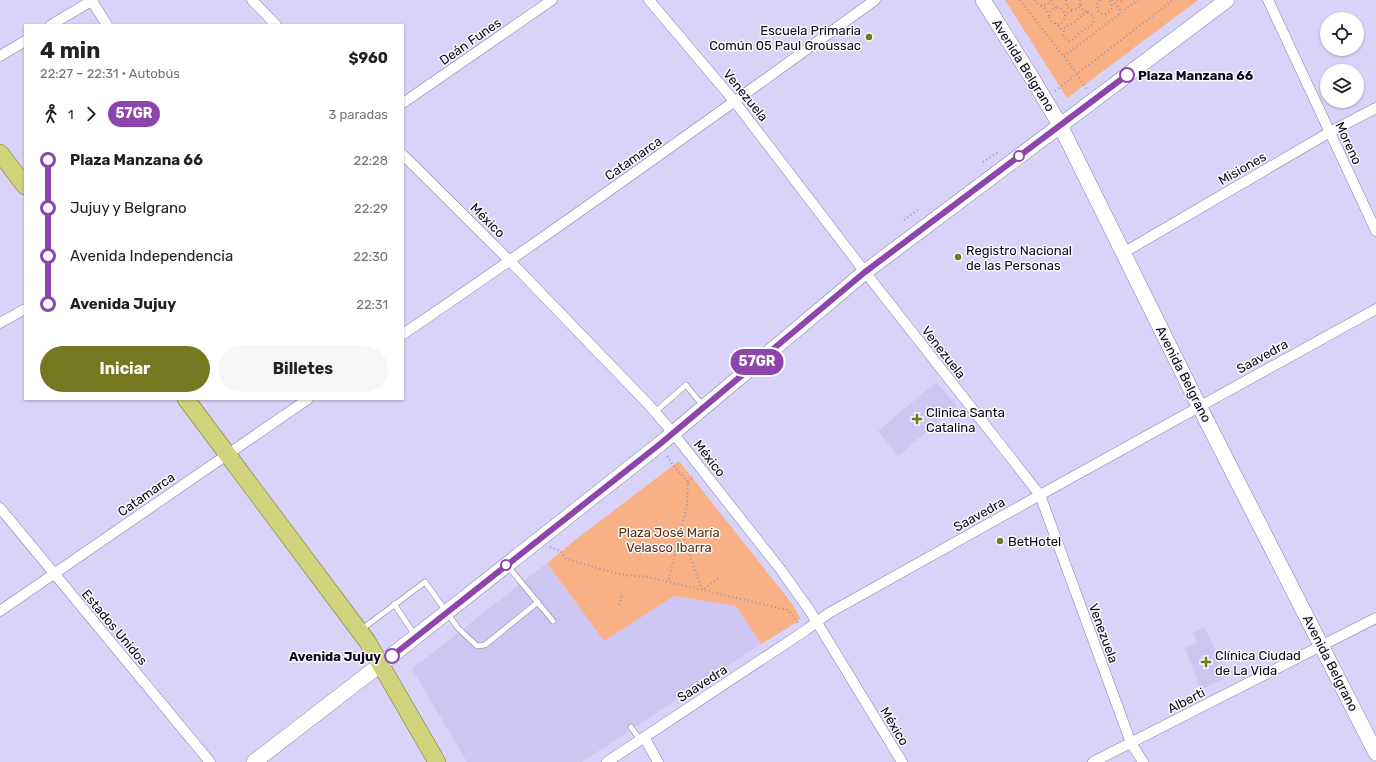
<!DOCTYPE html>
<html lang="es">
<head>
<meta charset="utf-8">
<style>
  body { margin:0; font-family:Rubik,sans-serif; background:#f6f6f6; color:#202124; height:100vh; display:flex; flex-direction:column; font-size:15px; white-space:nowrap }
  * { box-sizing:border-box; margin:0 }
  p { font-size:13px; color:#757577 }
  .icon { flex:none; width:22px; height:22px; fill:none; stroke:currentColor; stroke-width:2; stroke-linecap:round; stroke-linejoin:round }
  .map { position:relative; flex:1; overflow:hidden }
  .side { position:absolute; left:24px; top:24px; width:380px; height:376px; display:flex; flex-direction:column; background:#fff; border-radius:0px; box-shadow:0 1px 3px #0004 }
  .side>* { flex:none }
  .badge { padding:0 8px; border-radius:13px; font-size:14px; line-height:26px }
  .buttons { position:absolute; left:1320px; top:12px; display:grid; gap:8px }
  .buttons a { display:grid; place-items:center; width:44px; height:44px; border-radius:50%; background:#fff; box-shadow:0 1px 3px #0004; font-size:20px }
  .map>.badge { position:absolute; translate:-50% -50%; box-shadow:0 0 0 2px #fff }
  .legs { display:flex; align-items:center; gap:6px; height:44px; padding:0 16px; font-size:13px }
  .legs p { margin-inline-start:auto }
  .headline { display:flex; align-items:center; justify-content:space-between; height:68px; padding:0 16px }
  h1 { font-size:22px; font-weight:700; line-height:30px }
  .primary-button { display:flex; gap:8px; margin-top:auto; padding:8px 16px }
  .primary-button a { flex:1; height:46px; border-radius:24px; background:#747820; color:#fff; font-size:16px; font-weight:700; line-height:46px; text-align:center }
  .primary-button a+a { background:#f6f6f6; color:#202124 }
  ul { padding:0 16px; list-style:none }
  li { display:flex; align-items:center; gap:14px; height:48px; font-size:15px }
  li i { display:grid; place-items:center; width:6px; height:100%; margin:0 5px; background:currentColor }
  li i::after { content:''; width:10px; height:10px; margin:-5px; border:3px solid; border-radius:50%; background:#fff }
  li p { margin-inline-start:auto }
  li:first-child i { background:linear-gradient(#0000 50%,currentColor 0) }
  li:last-child i { background:linear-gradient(currentColor 50%,#0000 0) }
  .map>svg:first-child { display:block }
</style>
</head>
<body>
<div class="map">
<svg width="1376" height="762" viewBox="0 0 1376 762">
  <rect width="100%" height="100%" fill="#d9d3fa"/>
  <path fill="#cdc6f2" d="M 936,382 L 957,406 L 898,456 L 878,431 Z
    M 547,563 L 604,641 L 673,596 L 736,606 L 761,644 L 582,762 L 467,762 L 412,669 Z
    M 1204,627 L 1229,676 L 1201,690 L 1185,648 L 1197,642 L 1193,633 Z"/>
  <path fill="#f9b084" d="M 1005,0 L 1198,0 L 1067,98 Z
    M 679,461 L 793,605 L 800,618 L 797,622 L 761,644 L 736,606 L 674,596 L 604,641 L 547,563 L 579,537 Z"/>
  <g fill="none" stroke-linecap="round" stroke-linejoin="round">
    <defs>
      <path id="service" d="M 655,412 L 686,385 L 703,406
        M 507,565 L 553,621
        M 394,604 L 415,635
        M 362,629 L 425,582 L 458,628 L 477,646 L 485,645 L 538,602
        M 631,727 L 640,740"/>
      <path id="minor" d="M 252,0 L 276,25
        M 649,0 L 735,102 L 865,272 L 1040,495 L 1131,743 L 1143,762
        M 1268,0 L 1376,231
        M 92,1 L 107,25
        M 51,25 L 93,0
        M 0,56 L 25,41
        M 403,103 L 552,0
        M 403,155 L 510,261 L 649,405 L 673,433 L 781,570 L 810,611 L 902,762
        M 1123,253 L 1330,132 L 1376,108
        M 0,323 L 25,309
        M 403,334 C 562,226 719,113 875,0
        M 0,508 L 210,762
        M 0,611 L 308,399
        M 644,737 L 658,762
        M 607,762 L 806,630 L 829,613 L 1040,495 L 1376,309
        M 1093,762 L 1376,618"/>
      <path id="secondary" d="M 983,0 L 1032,78 L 1060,125 L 1199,406 L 1376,753
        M 254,762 L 381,664 L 660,444 L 865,272 L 1227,0"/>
      <path id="primary" d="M 0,153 L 25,186
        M 186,399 L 367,641 L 437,762"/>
    </defs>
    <use href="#service" stroke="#867fab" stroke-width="6"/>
    <use href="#minor" stroke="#867fab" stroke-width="11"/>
    <use href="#secondary" stroke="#867fab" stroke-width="16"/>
    <use href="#primary" stroke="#767921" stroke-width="18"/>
    <path stroke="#9993b3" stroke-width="2" stroke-dasharray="1 3" stroke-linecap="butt" d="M 1020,0 L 1077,74 L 1173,0
      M 1035,0 L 1038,4 L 1043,6 L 1048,4 L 1050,0
      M 1051,0 L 1053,4 L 1057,8
      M 1066,0 L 1067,7 L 1073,10 L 1080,7 L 1080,0
      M 1100,0 L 1097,4 C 1096,15 1106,18 1112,8 L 1111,3 L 1108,0
      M 1112,0 L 1122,12
      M 1117,0 L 1121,1 L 1125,0
      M 1081,5 L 1083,10 L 1087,12
      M 1041,6 L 1046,9 L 1048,15
      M1049 16a8 8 0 1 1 16 0a8 8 0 1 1-16 0Z
      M 1088,12 L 1094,17 L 1093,24 C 1090,28 1086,28 1082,31 C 1075,35 1071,48 1063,35 L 1064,28 L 1074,23 L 1083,14 Z
      M 1065,16 L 1068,12 L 1072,11
      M 1055,23 L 1060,27 L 1062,32
      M 1064,56 L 1138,0
      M 1055,91 L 1077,74 L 1087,90
      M 983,162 L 1000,151
      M 904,220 L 919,209
      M 667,456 L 673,465 L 688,482 L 687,505 L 668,582
      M 688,482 L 693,477 L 692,476
      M 682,532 L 702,590 L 718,579
      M 550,547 L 561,551 L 566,559 C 587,564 622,578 643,576 L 788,610 L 798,623
      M 619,605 L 622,594"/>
    <use href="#service" stroke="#fff" stroke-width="5"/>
    <use href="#minor" stroke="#fff" stroke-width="10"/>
    <use href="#secondary" stroke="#fff" stroke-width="15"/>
    <use href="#primary" stroke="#cfd37c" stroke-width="17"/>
  </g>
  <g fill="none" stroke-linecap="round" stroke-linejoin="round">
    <defs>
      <path id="line-1" d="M 392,656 L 660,444 L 865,272 L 1127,75"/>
    </defs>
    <use href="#line-1" stroke="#fff" stroke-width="9"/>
    <use href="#line-1" stroke="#8e44ad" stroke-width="6"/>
  </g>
  <g fill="#747820" stroke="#faf9fe" stroke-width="1.5">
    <circle cx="869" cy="37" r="4"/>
    <circle cx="958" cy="257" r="4"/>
    <path d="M915 413h4v4h4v4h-4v4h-4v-4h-4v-4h4z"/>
    <circle cx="1000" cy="541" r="4"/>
    <path d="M1204 656h4v4h4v4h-4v4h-4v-4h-4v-4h4z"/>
  </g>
  <g fill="#fff" stroke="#8e44ad" stroke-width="2">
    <circle cx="1127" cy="75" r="7"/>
    <circle cx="1019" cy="156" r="5"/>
    <circle cx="506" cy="565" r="5"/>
    <circle cx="392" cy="656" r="7"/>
  </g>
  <g text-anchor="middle" stroke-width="3" stroke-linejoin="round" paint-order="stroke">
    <g font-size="13" fill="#0d0919" stroke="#faf9fe" text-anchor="start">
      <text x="861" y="35" text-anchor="end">Escuela Primaria<tspan x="861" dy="15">Común 05 Paul Groussac</tspan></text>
      <text x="966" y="255">Registro Nacional<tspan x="966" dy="15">de las Personas</tspan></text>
      <text x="926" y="417">Clinica Santa<tspan x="926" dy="15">Catalina</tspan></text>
      <text x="1008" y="546">BetHotel</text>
      <text x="1215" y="660">Clínica Ciudad<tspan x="1215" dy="15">de La Vida</tspan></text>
    </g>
    <g font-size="13" fill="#0d0919" stroke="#faf9fe">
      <text transform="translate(470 41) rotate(-35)" y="5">Deán Funes</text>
      <text transform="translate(1024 65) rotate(58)" y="5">Avenida Belgrano</text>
      <text transform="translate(746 95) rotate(51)" y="5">Venezuela</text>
      <text transform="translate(1349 143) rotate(65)" y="5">Moreno</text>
      <text transform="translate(633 158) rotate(-35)" y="5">Catamarca</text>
      <text transform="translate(1242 168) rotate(-30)" y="5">Misiones</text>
      <text transform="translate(488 220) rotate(45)" y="5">México</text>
      <text transform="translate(944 352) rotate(52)" y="5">Venezuela</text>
      <text transform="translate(1262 356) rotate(-29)" y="5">Saavedra</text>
      <text transform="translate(1184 374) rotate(63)" y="5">Avenida Belgrano</text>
      <text transform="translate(710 458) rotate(52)" y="5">México</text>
      <text transform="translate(146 494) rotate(-35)" y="5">Catamarca</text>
      <text transform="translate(979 514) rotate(-29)" y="5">Saavedra</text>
      <text transform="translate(115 627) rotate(50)" y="5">Estados Unidos</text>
      <text transform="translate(1104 633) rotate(70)" y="5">Venezuela</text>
      <text transform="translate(1331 663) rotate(63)" y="5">Avenida Belgrano</text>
      <text transform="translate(702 683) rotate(-33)" y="5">Saavedra</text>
      <text transform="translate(1186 700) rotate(-27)" y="5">Alberti</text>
      <text transform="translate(895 726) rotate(59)" y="5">México</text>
    </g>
    <g font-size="13" font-weight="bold" fill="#0d0919" stroke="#faf9fe" text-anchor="start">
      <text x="1138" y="80">Plaza Manzana 66</text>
      <text x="381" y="661" text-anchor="end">Avenida Jujuy</text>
    </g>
    <g font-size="13" fill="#5f3112" stroke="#faf9fe">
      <text x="669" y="537">Plaza José María<tspan x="669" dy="15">Velasco Ibarra</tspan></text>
    </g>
  </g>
</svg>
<div class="buttons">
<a><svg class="icon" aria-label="locate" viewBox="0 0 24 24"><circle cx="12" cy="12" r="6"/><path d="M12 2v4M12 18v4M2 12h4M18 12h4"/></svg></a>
<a><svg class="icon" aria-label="layers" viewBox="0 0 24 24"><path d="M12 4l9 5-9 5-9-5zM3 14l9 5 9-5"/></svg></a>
</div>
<b class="badge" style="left:757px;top:362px;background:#8e44ad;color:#fff">57GR</b>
<section class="side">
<div class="headline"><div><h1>4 min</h1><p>22:27 – 22:31 · Autobús</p></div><b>$960</b></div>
<div class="legs"><svg class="icon" aria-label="walk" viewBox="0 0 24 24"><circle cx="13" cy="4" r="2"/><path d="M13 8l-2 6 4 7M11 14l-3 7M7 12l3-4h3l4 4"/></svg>1<svg class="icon" aria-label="forward" viewBox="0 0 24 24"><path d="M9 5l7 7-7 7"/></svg><b class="badge" style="background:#8e44ad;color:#fff">57GR</b><p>3 paradas</p></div>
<ul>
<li><i style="color:#8e44ad"></i><b>Plaza Manzana 66</b><p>22:28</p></li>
<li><i style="color:#8e44ad"></i><span>Jujuy y Belgrano</span><p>22:29</p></li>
<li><i style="color:#8e44ad"></i><span>Avenida Independencia</span><p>22:30</p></li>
<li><i style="color:#8e44ad"></i><b>Avenida Jujuy</b><p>22:31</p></li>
</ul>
<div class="primary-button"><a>Iniciar</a><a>Billetes</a></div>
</section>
</div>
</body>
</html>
